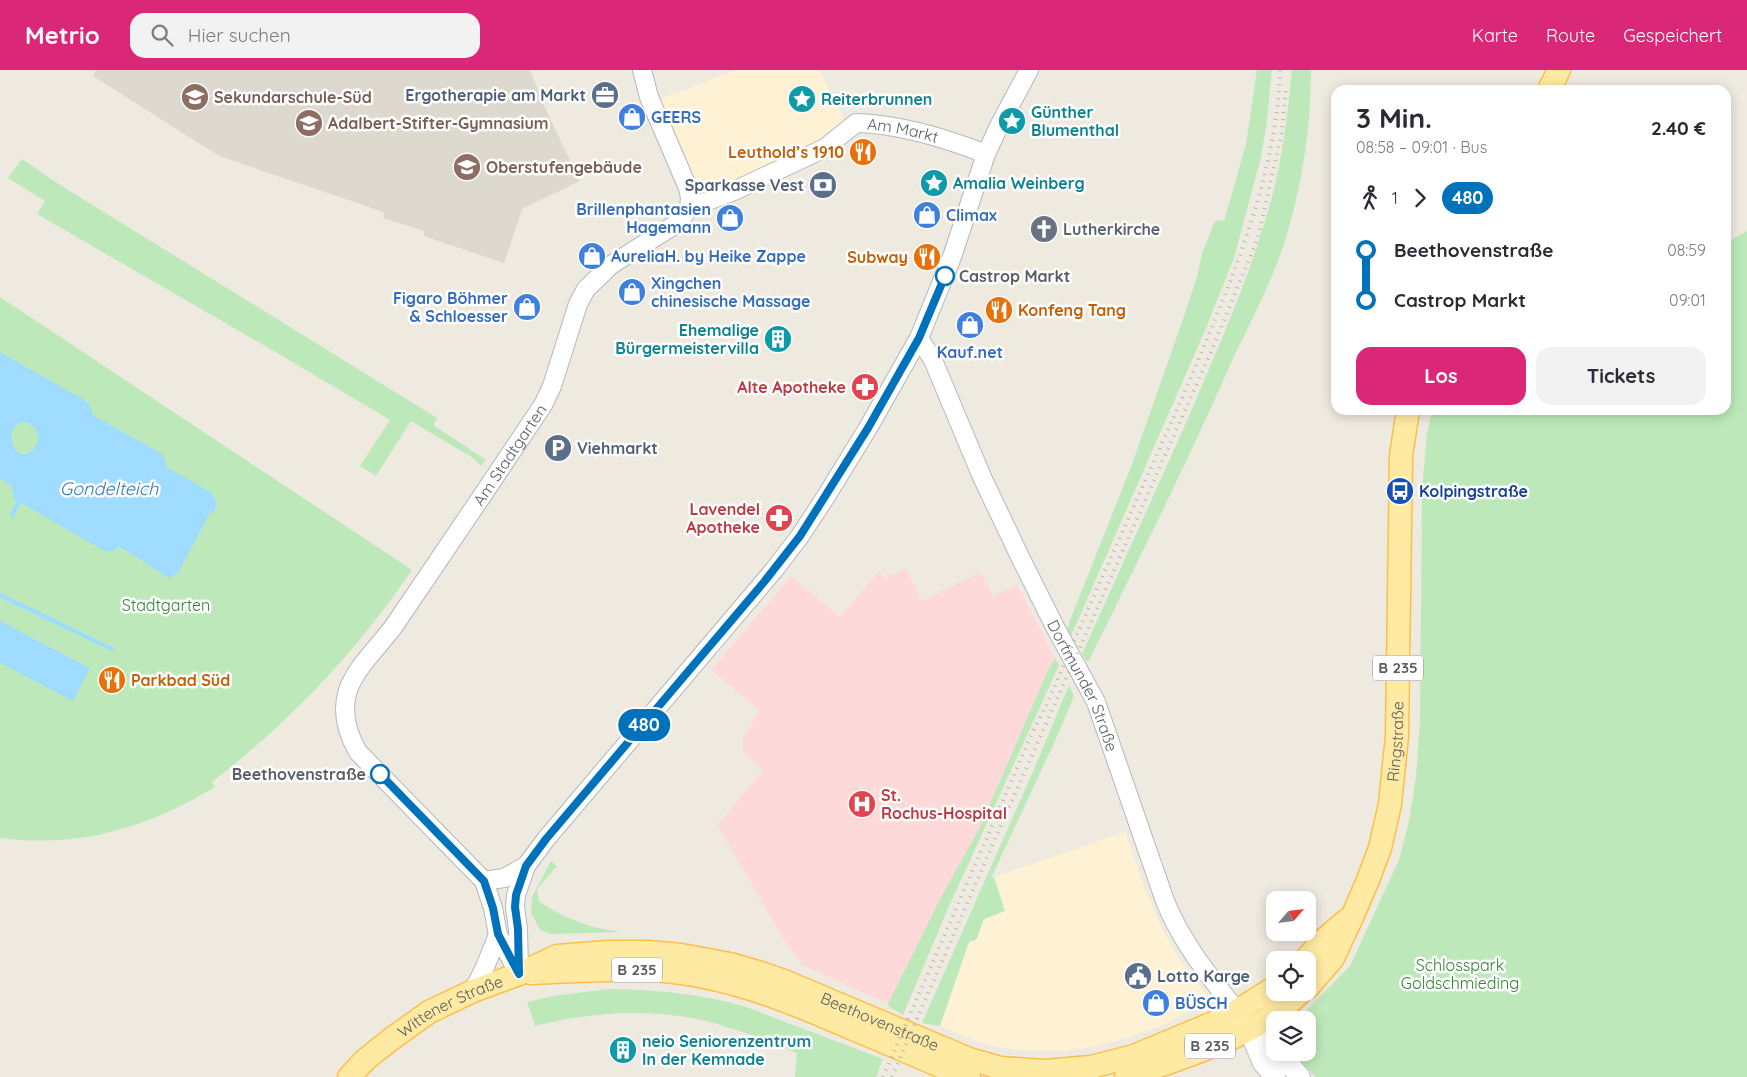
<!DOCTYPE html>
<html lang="de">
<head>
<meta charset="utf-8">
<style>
  body { margin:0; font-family:Quicksand,sans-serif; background:#f2f2f3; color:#2b2b33; height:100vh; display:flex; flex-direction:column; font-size:19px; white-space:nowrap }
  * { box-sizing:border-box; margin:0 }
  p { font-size:16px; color:#7c7c81 }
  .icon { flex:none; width:28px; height:28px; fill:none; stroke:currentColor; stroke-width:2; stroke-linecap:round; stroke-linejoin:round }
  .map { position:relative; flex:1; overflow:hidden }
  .details { position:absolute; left:1331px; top:15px; width:400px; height:330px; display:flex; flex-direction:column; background:#fff; border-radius:15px; box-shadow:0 2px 12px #0003 }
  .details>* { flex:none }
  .badge { padding:0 10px; border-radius:16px; font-size:18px; line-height:32px }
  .needle { width:32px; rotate:62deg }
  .fabs { position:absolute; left:1266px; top:821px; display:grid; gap:10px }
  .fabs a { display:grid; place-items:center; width:50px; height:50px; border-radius:10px; background:#fff; box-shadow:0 2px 12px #0003; font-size:25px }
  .map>.badge { position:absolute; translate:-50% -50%; box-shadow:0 0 0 2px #fff }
  .legs { display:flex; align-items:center; gap:8px; height:55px; padding:0 25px; font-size:16px }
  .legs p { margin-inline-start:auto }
  .headline { display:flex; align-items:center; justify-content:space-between; height:85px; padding:0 25px }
  h1 { font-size:28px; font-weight:700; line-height:38px }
  .action { display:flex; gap:10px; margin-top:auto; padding:10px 25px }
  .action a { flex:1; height:58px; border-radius:15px; background:#db2777; color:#fff; font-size:20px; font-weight:700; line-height:58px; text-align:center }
  .action a+a { background:#f2f2f3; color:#2b2b33 }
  ul { padding:0 25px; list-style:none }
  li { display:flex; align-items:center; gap:18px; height:50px; font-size:19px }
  li i { display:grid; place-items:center; width:8px; height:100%; margin:0 6px; background:currentColor }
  li i::after { content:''; width:12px; height:12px; margin:-6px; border:4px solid; border-radius:50%; background:#fff }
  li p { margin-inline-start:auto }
  li:first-child i { background:linear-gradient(#0000 50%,currentColor 0) }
  li:last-child i { background:linear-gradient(currentColor 50%,#0000 0) }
  header { display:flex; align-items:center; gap:30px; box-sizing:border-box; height:70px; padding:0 25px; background:#db2777; color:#fff }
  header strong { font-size:24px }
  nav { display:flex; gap:28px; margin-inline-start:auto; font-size:18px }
  .search { width:350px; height:45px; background:#f2f2f3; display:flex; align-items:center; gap:12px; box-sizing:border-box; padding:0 18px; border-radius:15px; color:#7c7c81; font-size:19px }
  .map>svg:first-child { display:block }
</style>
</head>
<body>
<header>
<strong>Metrio</strong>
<div class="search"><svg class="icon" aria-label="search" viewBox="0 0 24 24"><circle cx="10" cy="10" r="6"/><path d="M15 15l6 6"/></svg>Hier suchen</div>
<nav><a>Karte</a><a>Route</a><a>Gespeichert</a></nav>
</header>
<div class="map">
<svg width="1747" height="1007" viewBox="0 0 1747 1007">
  <rect width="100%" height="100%" fill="#eeeae0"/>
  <path fill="#fff2d4" d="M 736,0 L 819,0 L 850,60 L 704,129 L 658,30 Z
    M 1125,762 L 1145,819 L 1161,857 L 1181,892 L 1206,924 L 1202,935 L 1161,956 L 1120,970 L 1087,978 L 1064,981 L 1020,980 L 998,977 L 976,971 L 940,956 L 969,872 L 976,870 L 984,849 L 1005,841 L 994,807 Z"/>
  <path fill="#ddd9cf" d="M 96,0 L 530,0 L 545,38 L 580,111 L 522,139 L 504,193 L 424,166 L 424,161 L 383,148 L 384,143 L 369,137 L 219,86 L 93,6 Z"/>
  <path fill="#fddad9" d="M 906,498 L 921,531 L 981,502 L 993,526 L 1017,515 L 1055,588 L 1047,602 L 979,759 L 940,829 L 888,934 L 802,895 L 784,870 L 717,755 L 763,700 L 744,684 L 743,673 L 744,666 L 758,643 L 758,639 L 711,600 L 791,506 L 840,547 L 879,501 L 885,508 Z"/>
  <path fill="#bde8ba" d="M 1257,0 L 1272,0 L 1266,58 L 1260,91 L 1234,188 L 1204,263 L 1071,566 L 1067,560 L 1069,555 L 1069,553 L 1131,397 L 1182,252 L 1197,207 L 1202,184 L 1215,151 L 1224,150 L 1225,148 L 1246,74 Z
    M 1292,0 L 1311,0 C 1311,58 1302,116 1285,171 C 1275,202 1260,233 1246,262 C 1243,269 1239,275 1236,282 C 1190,387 1139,489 1088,592 L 1082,584 C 1118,504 1154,425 1189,346 C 1220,273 1253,200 1273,123 C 1283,83 1288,41 1292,0 Z
    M 22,89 L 57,113 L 437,348 L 433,355 L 486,390 L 481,396 L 473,388 L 411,351 L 376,406 L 360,396 L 390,350 L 279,284 L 37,144 L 45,131 L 8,108 Z
    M 1747,161 L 1747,1007 L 1315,1007 L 1298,987 L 1298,983 L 1308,982 L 1308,950 L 1297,950 L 1350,896 L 1399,790 L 1409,751 L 1416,707 L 1420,651 L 1422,418 L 1427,364 L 1432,340 L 1726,340 L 1726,173 Z
    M 0,227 L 412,500 C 354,584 293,649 212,712 L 215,717 C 147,758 80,778 0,768 Z
    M 1055,588 L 1059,595 L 946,843 L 903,945 L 888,936 L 888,934 L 940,829 L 979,759 L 1047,602 Z
    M 1069,615 L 1074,626 L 1055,671 L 991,808 L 994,807 L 1005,841 L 984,849 L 976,870 L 969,872 L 940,956 L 922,953 L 1035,697 Z
    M 551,791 L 557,796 L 537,819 L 539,832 L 564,846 L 593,857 L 620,862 L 551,864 L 540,860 L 531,843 L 532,827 Z
    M 609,919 C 656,920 700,923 746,937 L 883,989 L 876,1007 L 795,1007 L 797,983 C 771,973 745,962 717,954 C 658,937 593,941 535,956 L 527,932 L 553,926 Z"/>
  <path fill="#9fdcff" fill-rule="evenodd" d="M 0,282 L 88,332 L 94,346 L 161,383 L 165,389 L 166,397 L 209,421 C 216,427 218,434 214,443 L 211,441 L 178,503 L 169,508 L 118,476 L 114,481 L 106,482 L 14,429 L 11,415 L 0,409 ZM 23,352 C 35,354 44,367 34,378 C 15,400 0,356 23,352 Z
    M 0,551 L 90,598 L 73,631 L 0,593 Z"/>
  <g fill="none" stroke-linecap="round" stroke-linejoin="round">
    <path stroke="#9fdcff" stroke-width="4.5" d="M 12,445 L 19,432
      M 0,525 L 112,579"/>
    <defs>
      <g id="tertiary">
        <path id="s1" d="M 689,138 L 734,121 L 825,78 L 856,53 C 900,54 945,68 986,84"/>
        <path id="s2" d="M 919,268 L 933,290 L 982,407 L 1021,489 L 1055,557 L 1096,632 L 1165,831 C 1182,873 1209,906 1237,941"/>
        <path d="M 484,811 L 504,808 L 526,796"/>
        <path d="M 519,899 L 518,859 L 515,837 L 516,825 L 526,796 L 546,769 L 774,500 L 800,466 L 825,428 L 868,358 L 919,268 L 952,187 L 986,84 L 1000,54 L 1029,0"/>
        <path id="s3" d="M 519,904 L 498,865 L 493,838 L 484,811 L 358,682 C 347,663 341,642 348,620 C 357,595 381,575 396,553 C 446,480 494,408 543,335 L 552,316 L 578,234 L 586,219 L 611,195 L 676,154 L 684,145 L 689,138 L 690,127 L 688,118 L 649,27 L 642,0"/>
        <path d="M 473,921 L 485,897 L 498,865"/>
      </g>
      <path id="secondary" d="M 1240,947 L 1249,960 L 1263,993 L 1275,1007
        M 1249,960 L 1275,979
        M 1279,982 L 1300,1007"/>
      <g id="primary">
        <path d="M 1549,20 L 1559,0"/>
        <path d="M 1305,890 L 1321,872 L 1348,849"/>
        <path d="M 530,903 C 578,901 626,897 674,902 C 735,909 791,932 846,956 C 885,972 923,989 961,1005 L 969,1007"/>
        <path id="s4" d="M 1308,917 L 1333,888 L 1353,845 L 1368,810 L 1380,778 L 1390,734 L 1397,666 L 1401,386 L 1408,340"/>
        <path id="s5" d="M 349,1007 L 365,990 L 390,970 L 429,942 L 473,921 L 519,904 L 557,886 L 607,882 L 648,882 L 681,885 L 730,894 L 758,902 L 784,911 L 969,989 L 1001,998 L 1044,1001 L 1091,997 L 1134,986 L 1213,953 L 1237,941 L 1275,917"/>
        <path d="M 1126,1007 C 1187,986 1254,968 1301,922"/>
      </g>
    </defs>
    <use href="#tertiary" stroke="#b3b8bc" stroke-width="20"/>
    <use href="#secondary" stroke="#b6bbc1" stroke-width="22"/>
    <use href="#primary" stroke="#febf49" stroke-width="25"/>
    <use href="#tertiary" stroke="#fff" stroke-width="18"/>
    <use href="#secondary" stroke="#fff" stroke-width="20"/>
    <use href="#primary" stroke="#ffeaa4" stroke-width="22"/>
    <path stroke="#b4b5b6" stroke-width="4" stroke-dasharray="1 6" stroke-linecap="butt" d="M 883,1007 L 1030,668 L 1051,625 C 1096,518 1145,413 1191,307 C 1231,212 1277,105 1280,0
      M 892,1007 L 998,762 L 1210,284 L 1258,168 L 1282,61 L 1286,19"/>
  </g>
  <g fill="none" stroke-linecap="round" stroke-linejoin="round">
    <defs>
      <path id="line-1" d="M 380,704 L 484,811 L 493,838 L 498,864 L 519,904 L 518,859 L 515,837 L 516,825 L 526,796 L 546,769 L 764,512 L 800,466 L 868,358 L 919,268 L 945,206"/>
    </defs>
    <use href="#line-1" stroke="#fff" stroke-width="11"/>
    <use href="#line-1" stroke="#0072bc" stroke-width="8"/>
  </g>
  <defs>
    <symbol id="office-disc" viewBox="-11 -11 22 22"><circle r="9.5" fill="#5c6f8a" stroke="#fff"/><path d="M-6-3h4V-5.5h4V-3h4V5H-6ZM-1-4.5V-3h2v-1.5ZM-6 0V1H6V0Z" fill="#fff"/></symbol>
    <symbol id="school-disc" viewBox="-11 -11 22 22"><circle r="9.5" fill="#8d6e63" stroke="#fff"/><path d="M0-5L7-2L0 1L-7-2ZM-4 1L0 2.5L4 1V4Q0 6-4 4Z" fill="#fff"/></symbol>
    <symbol id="sight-disc" viewBox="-11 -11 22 22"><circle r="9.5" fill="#0f9aa8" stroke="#fff"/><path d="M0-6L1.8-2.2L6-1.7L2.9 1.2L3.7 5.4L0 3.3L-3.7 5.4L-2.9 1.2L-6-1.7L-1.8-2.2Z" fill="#fff"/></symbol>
    <symbol id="shop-disc" viewBox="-11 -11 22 22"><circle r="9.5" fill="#3f7fe0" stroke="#fff"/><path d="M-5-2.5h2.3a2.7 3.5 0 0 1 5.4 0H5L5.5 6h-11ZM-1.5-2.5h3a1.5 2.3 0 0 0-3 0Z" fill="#fff"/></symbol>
    <symbol id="restaurant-disc" viewBox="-11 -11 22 22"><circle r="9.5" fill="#e8710a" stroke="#fff"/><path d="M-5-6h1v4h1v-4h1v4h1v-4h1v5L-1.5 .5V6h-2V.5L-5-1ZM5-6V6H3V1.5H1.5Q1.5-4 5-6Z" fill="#fff"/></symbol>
    <symbol id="bank-disc" viewBox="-11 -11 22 22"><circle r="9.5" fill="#5c6f8a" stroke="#fff"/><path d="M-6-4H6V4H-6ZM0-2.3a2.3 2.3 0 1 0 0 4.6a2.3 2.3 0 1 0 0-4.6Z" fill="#fff"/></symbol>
    <symbol id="church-disc" viewBox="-11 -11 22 22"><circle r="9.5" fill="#6b7280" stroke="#fff"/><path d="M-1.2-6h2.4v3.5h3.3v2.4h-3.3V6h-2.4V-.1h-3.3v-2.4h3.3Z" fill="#fff"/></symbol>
    <symbol id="building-disc" viewBox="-11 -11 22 22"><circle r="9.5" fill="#0f9aa8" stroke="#fff"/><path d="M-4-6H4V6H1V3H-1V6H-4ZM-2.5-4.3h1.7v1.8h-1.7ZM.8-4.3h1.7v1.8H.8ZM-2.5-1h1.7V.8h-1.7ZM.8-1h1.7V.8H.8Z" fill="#fff"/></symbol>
    <symbol id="pharmacy-disc" viewBox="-11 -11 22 22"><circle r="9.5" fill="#e0444e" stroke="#fff"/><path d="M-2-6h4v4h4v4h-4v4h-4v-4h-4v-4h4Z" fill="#fff"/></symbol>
    <symbol id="parking-disc" viewBox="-11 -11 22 22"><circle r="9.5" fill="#5c6f8a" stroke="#fff"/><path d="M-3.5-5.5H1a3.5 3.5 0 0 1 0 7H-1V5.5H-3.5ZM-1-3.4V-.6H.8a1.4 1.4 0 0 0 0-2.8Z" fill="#fff"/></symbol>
    <symbol id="bus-disc" viewBox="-11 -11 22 22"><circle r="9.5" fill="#1a4fb4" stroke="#fff"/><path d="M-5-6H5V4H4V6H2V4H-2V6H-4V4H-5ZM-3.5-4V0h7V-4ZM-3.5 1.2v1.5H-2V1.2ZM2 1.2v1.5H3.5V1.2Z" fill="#fff"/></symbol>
    <symbol id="hospital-disc" viewBox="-11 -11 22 22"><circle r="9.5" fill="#e0444e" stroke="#fff"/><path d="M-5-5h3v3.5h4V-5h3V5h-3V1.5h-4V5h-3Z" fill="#fff"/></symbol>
    <symbol id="civic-disc" viewBox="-11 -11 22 22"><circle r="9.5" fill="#5c6f8a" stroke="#fff"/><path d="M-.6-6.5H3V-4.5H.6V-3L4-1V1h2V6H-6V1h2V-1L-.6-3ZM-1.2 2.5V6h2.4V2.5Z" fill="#fff"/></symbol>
  </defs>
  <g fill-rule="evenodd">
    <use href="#office-disc" x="589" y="9" width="32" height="32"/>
    <use href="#school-disc" x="179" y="11" width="32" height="32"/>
    <use href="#sight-disc" x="786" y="13" width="32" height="32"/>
    <use href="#shop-disc" x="616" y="31" width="32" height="32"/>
    <use href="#sight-disc" x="996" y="35" width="32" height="32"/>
    <use href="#school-disc" x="293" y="37" width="32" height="32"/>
    <use href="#restaurant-disc" x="847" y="66" width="32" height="32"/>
    <use href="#school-disc" x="451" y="81" width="32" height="32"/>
    <use href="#sight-disc" x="918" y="97" width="32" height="32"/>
    <use href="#bank-disc" x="807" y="99" width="32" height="32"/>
    <use href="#shop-disc" x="911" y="129" width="32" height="32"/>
    <use href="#shop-disc" x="714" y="132" width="32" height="32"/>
    <use href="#church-disc" x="1028" y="143" width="32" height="32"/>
    <use href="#shop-disc" x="576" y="170" width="32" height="32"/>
    <use href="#restaurant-disc" x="911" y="171" width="32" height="32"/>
    <use href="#shop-disc" x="616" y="206" width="32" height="32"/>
    <use href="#shop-disc" x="511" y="221" width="32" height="32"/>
    <use href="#restaurant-disc" x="983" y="224" width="32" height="32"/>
    <use href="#shop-disc" x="954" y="239" width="32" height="32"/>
    <use href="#building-disc" x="762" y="253" width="32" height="32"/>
    <use href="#pharmacy-disc" x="849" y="301" width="32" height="32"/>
    <use href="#parking-disc" x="542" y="362" width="32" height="32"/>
    <use href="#bus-disc" x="1384" y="405" width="32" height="32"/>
    <use href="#pharmacy-disc" x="763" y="432" width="32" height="32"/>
    <use href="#restaurant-disc" x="96" y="594" width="32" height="32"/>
    <use href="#hospital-disc" x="846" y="718" width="32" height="32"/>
    <use href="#civic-disc" x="1122" y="890" width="32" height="32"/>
    <use href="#shop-disc" x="1140" y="917" width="32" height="32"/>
    <use href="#building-disc" x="607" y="964" width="32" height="32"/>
  </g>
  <g fill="#fff" stroke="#0072bc" stroke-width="2.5">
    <circle cx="945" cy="206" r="9"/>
    <circle cx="380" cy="704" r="9"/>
  </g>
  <g text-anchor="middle" stroke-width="5" stroke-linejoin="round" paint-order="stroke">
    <g fill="#fff" stroke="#8b8e92" stroke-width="1">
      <rect x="1373" y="585.5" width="50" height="25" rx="4"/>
      <rect x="612" y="887.5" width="50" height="25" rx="4"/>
      <rect x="1185" y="963.5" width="50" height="25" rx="4"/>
    </g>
    <g font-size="15" font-weight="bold" fill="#595e63">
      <text x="1398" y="603">B 235</text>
      <text x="637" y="905">B 235</text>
      <text x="1210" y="981">B 235</text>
    </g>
    <g font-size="16" font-weight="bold" fill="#4e5e75" stroke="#fff" text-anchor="end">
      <text x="586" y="31">Ergotherapie am Markt</text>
      <text x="804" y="121">Sparkasse Vest</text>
      <text x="577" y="384" text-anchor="start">Viehmarkt</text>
      <text x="1157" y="912" text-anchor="start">Lotto Karge</text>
    </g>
    <g font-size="16" font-weight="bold" fill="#785e54" stroke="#fff" text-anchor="start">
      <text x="214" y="33">Sekundarschule-Süd</text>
      <text x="328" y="59">Adalbert-Stifter-Gymnasium</text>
      <text x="486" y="103">Oberstufengebäude</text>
    </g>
    <g font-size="16" font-weight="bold" fill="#0d838f" stroke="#fff" text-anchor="start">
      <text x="821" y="35">Reiterbrunnen</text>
      <text x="1031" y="48">Günther<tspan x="1031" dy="18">Blumenthal</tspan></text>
      <text x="953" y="119">Amalia Weinberg</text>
      <text x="759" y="266" text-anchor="end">Ehemalige<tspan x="759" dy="18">Bürgermeistervilla</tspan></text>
      <text x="642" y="977">neio Seniorenzentrum<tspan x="642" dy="18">In der Kemnade</tspan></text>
    </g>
    <g font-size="16" font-weight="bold" fill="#366cbe" stroke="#fff" text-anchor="start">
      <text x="651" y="53">GEERS</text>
      <text x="711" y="145" text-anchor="end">Brillenphantasien<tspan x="711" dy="18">Hagemann</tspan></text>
      <text x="946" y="151">Climax</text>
      <text x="611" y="192">AureliaH. by Heike Zappe</text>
      <text x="651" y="219">Xingchen<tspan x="651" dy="18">chinesische Massage</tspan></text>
      <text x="508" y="234" text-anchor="end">Figaro Böhmer<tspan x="508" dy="18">&amp; Schloesser</tspan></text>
      <text x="970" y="288" text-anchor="middle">Kauf.net</text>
      <text x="1175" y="939">BÜSCH</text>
    </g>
    <g font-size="16" fill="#595e63" stroke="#fff">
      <text dy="6" stroke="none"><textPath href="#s1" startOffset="236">Am Markt</textPath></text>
      <text dy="6" stroke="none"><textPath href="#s3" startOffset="631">Am Stadtgarten</textPath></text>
      <text dy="6" stroke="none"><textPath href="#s2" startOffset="385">Dortmunder Straße</textPath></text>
      <text dy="6" stroke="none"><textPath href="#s4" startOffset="266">Ringstraße</textPath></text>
      <text dy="6" stroke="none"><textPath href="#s5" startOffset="125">Wittener Straße</textPath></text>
      <text dy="6" stroke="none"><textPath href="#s5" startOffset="578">Beethovenstraße</textPath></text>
    </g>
    <g font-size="16" font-weight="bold" fill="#c56008" stroke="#fff" text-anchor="end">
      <text x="844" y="88">Leuthold’s 1910</text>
      <text x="908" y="193">Subway</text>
      <text x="1018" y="246" text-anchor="start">Konfeng Tang</text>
      <text x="131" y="616" text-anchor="start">Parkbad Süd</text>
    </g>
    <g font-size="16" font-weight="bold" fill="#5b616d" stroke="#fff" text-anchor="start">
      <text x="1063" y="165">Lutherkirche</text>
    </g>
    <g font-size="16" font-weight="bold" fill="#595e63" stroke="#fff" text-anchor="start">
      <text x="959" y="212">Castrop Markt</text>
      <text x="366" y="710" text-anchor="end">Beethovenstraße</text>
    </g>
    <g font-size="16" font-weight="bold" fill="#be3a42" stroke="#fff" text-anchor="end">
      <text x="846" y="323">Alte Apotheke</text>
      <text x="760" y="445">Lavendel<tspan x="760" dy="18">Apotheke</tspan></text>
      <text x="881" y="731" text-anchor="start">St.<tspan x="881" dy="18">Rochus-Hospital</tspan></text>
    </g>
    <g font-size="16" font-weight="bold" fill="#164399" stroke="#fff" text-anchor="start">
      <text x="1419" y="427">Kolpingstraße</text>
    </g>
    <g font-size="16" fill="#2e872d" stroke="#fff">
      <text x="166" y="541">Stadtgarten</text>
      <text x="1460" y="901">Schlosspark<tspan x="1460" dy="18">Goldschmieding</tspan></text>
    </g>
    <g font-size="18" font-style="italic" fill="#3178b1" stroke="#fff">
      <text x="109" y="425">Gondelteich</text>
    </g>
  </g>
</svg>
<div class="fabs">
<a><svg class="needle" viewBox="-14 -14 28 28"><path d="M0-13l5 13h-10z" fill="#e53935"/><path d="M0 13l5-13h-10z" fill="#7c7c81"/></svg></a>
<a><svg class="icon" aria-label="locate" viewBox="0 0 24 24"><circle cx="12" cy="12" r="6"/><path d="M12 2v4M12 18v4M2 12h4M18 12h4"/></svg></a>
<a><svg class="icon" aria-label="layers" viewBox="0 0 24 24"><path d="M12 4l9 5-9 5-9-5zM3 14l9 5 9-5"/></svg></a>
</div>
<b class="badge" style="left:644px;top:655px;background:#0072bc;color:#fff">480</b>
<section class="details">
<div class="headline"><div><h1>3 Min.</h1><p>08:58 – 09:01 · Bus</p></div><b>2.40 €</b></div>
<div class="legs"><svg class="icon" aria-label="walk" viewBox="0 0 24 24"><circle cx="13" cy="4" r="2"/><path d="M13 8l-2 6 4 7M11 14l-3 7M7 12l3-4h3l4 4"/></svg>1<svg class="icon" aria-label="forward" viewBox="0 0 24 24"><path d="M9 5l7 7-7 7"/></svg><b class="badge" style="background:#0072bc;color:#fff">480</b></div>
<ul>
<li><i style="color:#0072bc"></i><b>Beethovenstraße</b><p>08:59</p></li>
<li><i style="color:#0072bc"></i><b>Castrop Markt</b><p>09:01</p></li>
</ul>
<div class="action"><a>Los</a><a>Tickets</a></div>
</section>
</div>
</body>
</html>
